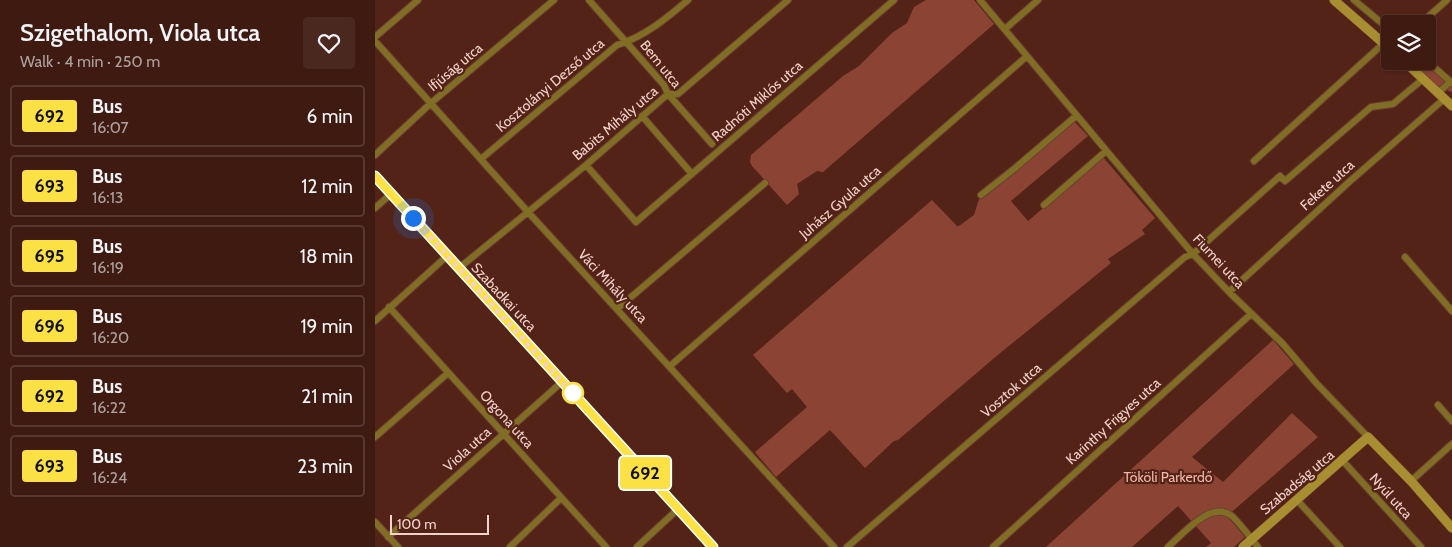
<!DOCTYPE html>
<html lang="en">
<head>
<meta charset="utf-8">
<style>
  body { margin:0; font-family:Cabin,sans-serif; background:#4a271f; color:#f1f3f6; height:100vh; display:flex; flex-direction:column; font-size:19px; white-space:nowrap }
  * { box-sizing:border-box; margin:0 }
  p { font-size:16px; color:#ada19f }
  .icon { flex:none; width:28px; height:28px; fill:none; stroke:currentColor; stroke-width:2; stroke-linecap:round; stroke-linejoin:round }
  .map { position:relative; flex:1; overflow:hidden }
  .panel { display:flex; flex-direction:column; background:#3f1a11; width:375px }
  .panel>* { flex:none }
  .badge { padding:0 10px; border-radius:4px; font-size:18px; line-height:32px }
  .tools { position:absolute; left:1006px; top:15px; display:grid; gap:10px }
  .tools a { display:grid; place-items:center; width:55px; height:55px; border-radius:5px; background:#3f1a11; box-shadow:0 1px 4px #0004,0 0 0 1px #583831; font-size:25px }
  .scale { position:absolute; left:15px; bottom:12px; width:99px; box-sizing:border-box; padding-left:5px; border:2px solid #f2d2ca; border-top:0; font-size:14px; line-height:18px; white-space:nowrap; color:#f2d2ca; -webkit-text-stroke:4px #542317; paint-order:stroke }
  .you { position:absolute; width:25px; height:25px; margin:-12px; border:4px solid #fff; border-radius:50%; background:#1a73e8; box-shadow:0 0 0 8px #1a73e833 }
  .map>.badge { position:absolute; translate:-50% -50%; box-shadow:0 0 0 2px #fff }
  .round { display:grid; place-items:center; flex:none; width:52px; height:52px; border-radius:5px; background:#4a271f }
  .headline { display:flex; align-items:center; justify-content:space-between; height:85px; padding:0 20px }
  h1 { font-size:24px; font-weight:600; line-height:38px }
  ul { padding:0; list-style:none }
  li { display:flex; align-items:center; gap:15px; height:62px; margin:0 10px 8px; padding:0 10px; border:2px solid #583831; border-radius:5px }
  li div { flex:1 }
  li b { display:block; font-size:19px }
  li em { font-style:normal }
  li .badge { min-width:55px; font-weight:700; text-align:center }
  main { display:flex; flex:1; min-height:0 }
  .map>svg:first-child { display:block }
</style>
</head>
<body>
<main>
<section class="panel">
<div class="headline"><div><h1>Szigethalom, Viola utca</h1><p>Walk · 4 min · 250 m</p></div><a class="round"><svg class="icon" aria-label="heart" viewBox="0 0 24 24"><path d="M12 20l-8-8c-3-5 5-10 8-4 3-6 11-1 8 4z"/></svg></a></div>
<ul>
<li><span class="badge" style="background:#fbe143;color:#111">692</span><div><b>Bus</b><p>16:07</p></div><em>6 min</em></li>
<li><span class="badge" style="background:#fbe143;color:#111">693</span><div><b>Bus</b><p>16:13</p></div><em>12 min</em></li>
<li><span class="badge" style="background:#fbe143;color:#111">695</span><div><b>Bus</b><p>16:19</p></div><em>18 min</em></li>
<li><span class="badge" style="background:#fbe143;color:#111">696</span><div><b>Bus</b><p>16:20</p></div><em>19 min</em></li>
<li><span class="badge" style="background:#fbe143;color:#111">692</span><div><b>Bus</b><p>16:22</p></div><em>21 min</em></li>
<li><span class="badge" style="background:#fbe143;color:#111">693</span><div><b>Bus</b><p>16:24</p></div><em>23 min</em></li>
</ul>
</section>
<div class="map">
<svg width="1077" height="547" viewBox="0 0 1077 547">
  <rect width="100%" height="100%" fill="#542317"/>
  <path fill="#8b4433" d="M 551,0 L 599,0 L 619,24 L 448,172 L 442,171 L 422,184 L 424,194 L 412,205 L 377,166 L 375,162 L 376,155 L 468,76 L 484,66 L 517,33 L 532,23 L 539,7 Z
    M 1029,61 L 1049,61 L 1077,83 L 1077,92 L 1069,89 L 1065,89 Z
    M 698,120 L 713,136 L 636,201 L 653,221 L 728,157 L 780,218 L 767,230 L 770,234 L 733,259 L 736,263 L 624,354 L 523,440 L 519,441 L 490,468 L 455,430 L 401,477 L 380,452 L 432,407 L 417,389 L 412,393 L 378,355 L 557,200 L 582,226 L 584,226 L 599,215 L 604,199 L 648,164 Z
    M 898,340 L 919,364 L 817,457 L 848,482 L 917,413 L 943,437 L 852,516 L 870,537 L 859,547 L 831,547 L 836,543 L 803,506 L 757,547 L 671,547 Z"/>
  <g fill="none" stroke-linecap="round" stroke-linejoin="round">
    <defs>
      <path id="street" d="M 214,0 L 289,85 L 293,94 L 337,144
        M 605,0 L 818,254 L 854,292 L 908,344 L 942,384 L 993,437
        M 979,0 L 1015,30
        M 1045,24 L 1072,0
        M 630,29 L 663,0
        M 0,37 L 43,0
        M 0,41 L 153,212 L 459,547
        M 1049,61 L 1060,68 L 1077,83
        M 1063,93 L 1075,82
        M 267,116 L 317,174
        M 0,155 L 56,103 L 179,0
        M 106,159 L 242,45 C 269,37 292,18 313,0
        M 879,161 L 1009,43
        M 211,165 L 261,222 L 519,0
        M 606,195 L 639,169 L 701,116
        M 669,205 L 731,151
        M 0,208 L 16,194
        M 1030,257 L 1077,311
        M 84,268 L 211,165 L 293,94 L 303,94 L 413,0
        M 854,292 L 974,182 L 1069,99
        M 14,307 L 231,547
        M 242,309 L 390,183
        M 0,321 L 72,256
        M 295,366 L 651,57
        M 1063,405 L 1077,421
        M 0,437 L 73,373
        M 968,461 L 1046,547
        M 1036,481 L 1077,444
        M 922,500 L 965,547
        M 0,522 L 23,547
        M 13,537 L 188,381
        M 135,547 L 186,498
        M 262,547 L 303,509
        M 472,547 L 810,257 L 818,254 L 905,176 L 910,181 L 996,107 L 1018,104 L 1048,79
        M 618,547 L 876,314
        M 793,547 C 808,534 837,498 858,517 C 867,526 875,537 883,547"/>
      <path id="secondary" d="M 959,0 L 1015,49
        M 1029,61 L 1077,106
        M 0,176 L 338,547
        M 868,547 L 993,437 L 1036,481 L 1077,528"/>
    </defs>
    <use href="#street" stroke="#6d3f34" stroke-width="8"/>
    <use href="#secondary" stroke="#6d3f34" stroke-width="10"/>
    <use href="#street" stroke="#806e25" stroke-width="6"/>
    <use href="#secondary" stroke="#a68e31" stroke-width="9"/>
  </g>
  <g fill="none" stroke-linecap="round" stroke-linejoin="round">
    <defs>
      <path id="line" d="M 0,176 L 338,547"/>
    </defs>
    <use href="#line" stroke="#fff" stroke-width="11"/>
    <use href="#line" stroke="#fbe143" stroke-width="8"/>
    <path stroke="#f2d2ca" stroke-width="5" stroke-dasharray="0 9" d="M 38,218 L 200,396 L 198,393"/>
  </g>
  <circle fill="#fff" stroke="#fbe143" stroke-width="2.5" cx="198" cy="393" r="10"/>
  <g text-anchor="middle" stroke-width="4.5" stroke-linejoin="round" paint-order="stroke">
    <g font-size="14" fill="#f2d2ca" stroke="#542317">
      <text transform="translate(286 64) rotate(51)" y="5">Bem utca</text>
      <text transform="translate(80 67) rotate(-40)" y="5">Ifjúság utca</text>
      <text transform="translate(175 85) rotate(-40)" y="5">Kosztolányi Dezső utca</text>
      <text transform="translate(382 101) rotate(-41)" y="5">Radnóti Miklós utca</text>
      <text transform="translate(240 123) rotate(-40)" y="5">Babits Mihály utca</text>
      <text transform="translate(952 185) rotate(-42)" y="5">Fekete utca</text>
      <text transform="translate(465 202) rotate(-41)" y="5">Juhász Gyula utca</text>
      <text transform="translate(844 261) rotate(47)" y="5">Fiumei utca</text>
      <text transform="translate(238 286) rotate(47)" y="5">Váci Mihály utca</text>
      <text transform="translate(129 297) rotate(47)" y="5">Szabadkai utca</text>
      <text transform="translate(636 390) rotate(-41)" y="5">Vosztok utca</text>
      <text transform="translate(132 419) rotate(48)" y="5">Orgona utca</text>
      <text transform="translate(738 421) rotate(-42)" y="5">Karinthy Frigyes utca</text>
      <text transform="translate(92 449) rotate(-42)" y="5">Viola utca</text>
      <text transform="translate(922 482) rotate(-40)" y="5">Szabadság utca</text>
      <text transform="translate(1016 496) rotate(48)" y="5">Nyúl utca</text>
    </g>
    <g font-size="14" fill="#f2b7a8" stroke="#542317">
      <text x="793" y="482">Tököli Parkerdő</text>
    </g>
  </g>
</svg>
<div class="tools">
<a><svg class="icon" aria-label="layers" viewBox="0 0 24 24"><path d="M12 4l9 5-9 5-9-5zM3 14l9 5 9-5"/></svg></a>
</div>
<div class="scale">100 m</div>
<div class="you" style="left:38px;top:218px"></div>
<b class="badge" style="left:270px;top:473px;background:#fbe143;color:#111">692</b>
</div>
</main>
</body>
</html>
